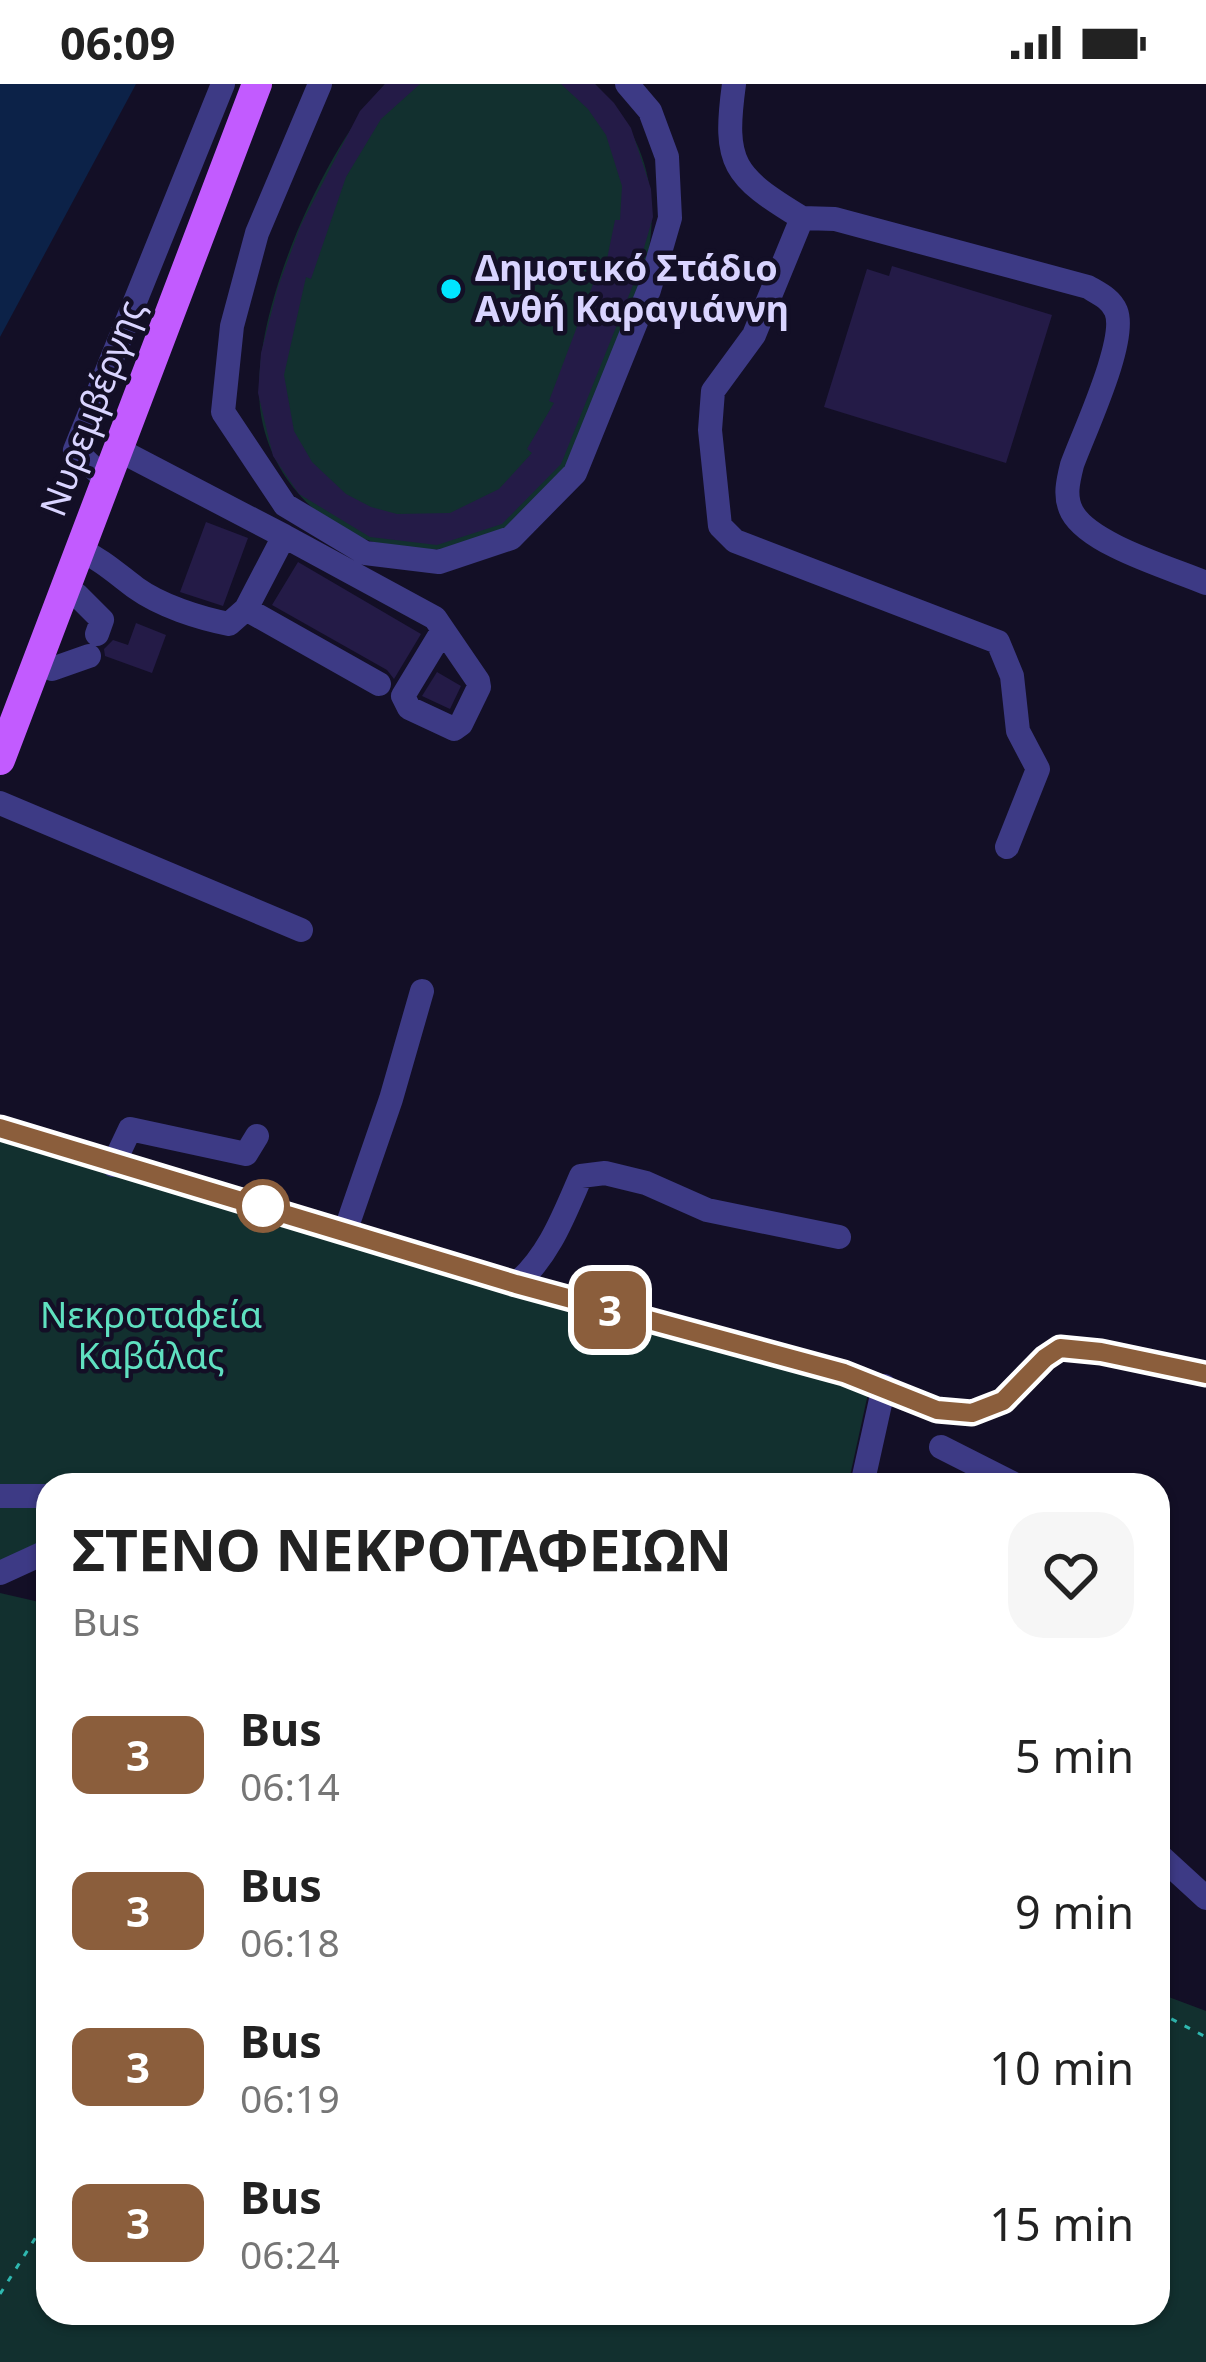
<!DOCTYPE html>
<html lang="en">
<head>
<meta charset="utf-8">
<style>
  body { margin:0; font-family:"Noto Sans",sans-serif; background:#f6f6f6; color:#222; height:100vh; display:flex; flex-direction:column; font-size:45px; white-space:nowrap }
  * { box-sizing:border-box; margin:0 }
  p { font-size:39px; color:#767676 }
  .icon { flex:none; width:66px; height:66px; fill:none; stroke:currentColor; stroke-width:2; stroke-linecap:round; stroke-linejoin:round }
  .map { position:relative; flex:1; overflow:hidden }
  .details { position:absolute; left:36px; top:1389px; width:1134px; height:852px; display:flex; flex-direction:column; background:#fff; border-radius:36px; box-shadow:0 3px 9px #0004 }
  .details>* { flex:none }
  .badge { padding:0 24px; border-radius:18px; font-size:42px; line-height:78px }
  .map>.badge { position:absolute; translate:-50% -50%; box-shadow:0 0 0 6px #fff }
  .round { display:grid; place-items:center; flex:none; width:126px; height:126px; border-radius:36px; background:#f6f6f6 }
  .summary { display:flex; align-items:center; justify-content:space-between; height:204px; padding:0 36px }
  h1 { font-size:57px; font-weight:700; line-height:90px }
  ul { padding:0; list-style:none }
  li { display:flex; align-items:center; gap:36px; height:156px; padding:0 36px }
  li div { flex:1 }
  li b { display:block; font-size:45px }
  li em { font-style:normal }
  li .badge { min-width:132px; font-weight:700; text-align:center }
  .status { display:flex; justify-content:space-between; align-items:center; height:84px; padding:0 60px; background:#fff; direction:ltr }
  .status svg { height:33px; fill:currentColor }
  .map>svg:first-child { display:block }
</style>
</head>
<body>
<div class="status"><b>06:09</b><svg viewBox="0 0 49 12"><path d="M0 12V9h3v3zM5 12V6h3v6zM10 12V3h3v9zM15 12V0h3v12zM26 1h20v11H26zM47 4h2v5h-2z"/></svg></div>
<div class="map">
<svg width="1206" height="2278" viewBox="0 0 1206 2278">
  <rect width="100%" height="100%" fill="#130f26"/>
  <path fill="#12302f" d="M 385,0 L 595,0 C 663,69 664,148 629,234 C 614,271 599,307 584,343 C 578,356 574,374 565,385 C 552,402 518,436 500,448 C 485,458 466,461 448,464 C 365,476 283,425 263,341 C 240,247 322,69 385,0 Z
    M 0,1054 L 869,1305 L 848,1401 L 48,1401 L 48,1464 L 0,1487 Z
    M 0,1509 L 48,1520 L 48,2229 L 1158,2229 L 1158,1909 L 1206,1927 L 1206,2278 L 0,2278 Z"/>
  <path fill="#0c2248" d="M 0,0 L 136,0 L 0,253 Z"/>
  <path fill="#241b47" d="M 385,0 L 420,0 L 381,35 L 346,93 L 311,195 L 306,193 L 284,291 L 294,347 L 312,378 L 346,410 L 371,423 L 397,430 L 450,429 L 499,405 L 532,369 L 527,365 L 554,319 L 549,317 L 598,187 L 604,190 L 615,136 L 620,136 L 622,102 L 606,51 L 588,25 L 561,0 L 595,0 L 614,19 L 631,44 L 651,105 L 653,133 L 633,201 L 561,380 L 502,440 L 437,461 L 370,453 L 299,410 L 273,372 L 258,309 L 261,269 L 278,203 L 301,141 L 360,27 Z
    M 892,182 L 1052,231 L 1006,379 L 824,323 L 867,185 L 889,192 Z
    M 206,438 L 248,454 L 223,522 L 180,508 Z
    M 298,478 L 421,550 L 394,595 L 387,586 L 272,521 Z
    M 136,539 L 166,551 L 152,589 L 105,572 L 104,565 L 113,556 L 128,561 Z
    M 437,588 L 461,602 L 450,625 L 422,612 Z"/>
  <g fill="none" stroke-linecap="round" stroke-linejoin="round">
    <path stroke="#2fb8b0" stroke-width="3" stroke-dasharray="6 9" stroke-linecap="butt" d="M 1158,1928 L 1206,1953
      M 0,2210 L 48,2134"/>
    <path stroke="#3d3a85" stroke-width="24" d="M 320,0 L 257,149 L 232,242 L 223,328 L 285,421 L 365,469 L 439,478 L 511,454 L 575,389 L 649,206 L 670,134 L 667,73 L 650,27 L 627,0
      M 734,0 C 723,80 733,92 802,134
      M 106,396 L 75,366 L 223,0
      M 284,452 L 435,534 L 478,597 L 479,603 L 461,640 L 454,645 L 409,624 L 403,612 L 443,546
      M 79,465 C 102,476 116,489 136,504 C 161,522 199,534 229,540 L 246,525 L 284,452 L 117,365
      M 77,511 L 102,536 L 97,550
      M 246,525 L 379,600
      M 52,585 L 89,572
      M 0,719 L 301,846
      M 1007,763 L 1038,685 L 1018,647 L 1012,592 L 998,558 L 735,457 L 720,442 L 710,346 L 713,307 L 754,251 L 802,134 L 835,135 L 1088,203 C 1100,210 1111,215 1116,227 C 1128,256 1083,350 1072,381 C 1068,397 1064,413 1072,428 C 1090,461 1171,484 1206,499
      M 0,1044 L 516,1200 L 844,1289 L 937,1326 L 972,1329 L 1003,1317 L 1045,1274 L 1061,1265 L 1101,1268 L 1206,1290
      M 113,1081 L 130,1045 L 246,1070 L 257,1052
      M 345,1148 L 391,1015 L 422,907
      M 516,1200 C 549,1172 564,1131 581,1092 L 605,1089 L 646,1099 L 707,1126 L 839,1153
      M 941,1363 L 1016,1401
      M 862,1401 L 884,1302
      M 0,1412 L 48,1412
      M 0,1489 L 48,1467
      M 1158,1770 L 1206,1814"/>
    <path stroke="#c25bff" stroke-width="30" d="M 0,676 L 257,0"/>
  </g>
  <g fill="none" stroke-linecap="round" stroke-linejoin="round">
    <defs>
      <path id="line" d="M 0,1044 L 516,1200 L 844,1289 L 937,1326 L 972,1329 L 1003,1317 L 1045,1274 L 1060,1264 L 1101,1268 L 1206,1290"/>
    </defs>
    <use href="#line" stroke="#fff" stroke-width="27"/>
    <use href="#line" stroke="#8b5e3c" stroke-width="18"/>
  </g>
  <circle fill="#00e5ff" stroke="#130f26" stroke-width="4.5" cx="451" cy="205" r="12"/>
  <circle fill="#fff" stroke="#8b5e3c" stroke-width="6" cx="263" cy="1122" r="24"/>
  <g text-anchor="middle" stroke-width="9" stroke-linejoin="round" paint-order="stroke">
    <g font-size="36" font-weight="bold" fill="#d9d4ff" stroke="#130f26" text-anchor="start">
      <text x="475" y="197">Δημοτικό Στάδιο<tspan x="475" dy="41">Ανθή Καραγιάννη</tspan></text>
    </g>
    <g font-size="36" fill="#d9d4ff" stroke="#130f26">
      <text transform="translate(92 324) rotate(-69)" y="13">Νυρεμβέργης</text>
    </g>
    <g font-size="36" fill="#5fe0c0" stroke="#130f26">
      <text x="151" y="1244">Νεκροταφεία<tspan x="151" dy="41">Καβάλας</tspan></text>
    </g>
  </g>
</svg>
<b class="badge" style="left:610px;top:1226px;background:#8b5e3c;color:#fff">3</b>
<section class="details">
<div class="summary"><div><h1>ΣΤΕΝΟ ΝΕΚΡΟΤΑΦΕΙΩΝ</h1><p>Bus</p></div><a class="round"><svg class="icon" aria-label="heart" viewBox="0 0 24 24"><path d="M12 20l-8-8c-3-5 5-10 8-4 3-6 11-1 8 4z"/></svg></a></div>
<ul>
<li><span class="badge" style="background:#8b5e3c;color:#fff">3</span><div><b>Bus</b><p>06:14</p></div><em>5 min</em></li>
<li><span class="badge" style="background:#8b5e3c;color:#fff">3</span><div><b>Bus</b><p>06:18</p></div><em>9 min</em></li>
<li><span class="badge" style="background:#8b5e3c;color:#fff">3</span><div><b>Bus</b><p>06:19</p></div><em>10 min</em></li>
<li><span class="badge" style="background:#8b5e3c;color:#fff">3</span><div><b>Bus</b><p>06:24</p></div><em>15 min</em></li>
</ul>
</section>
</div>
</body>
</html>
